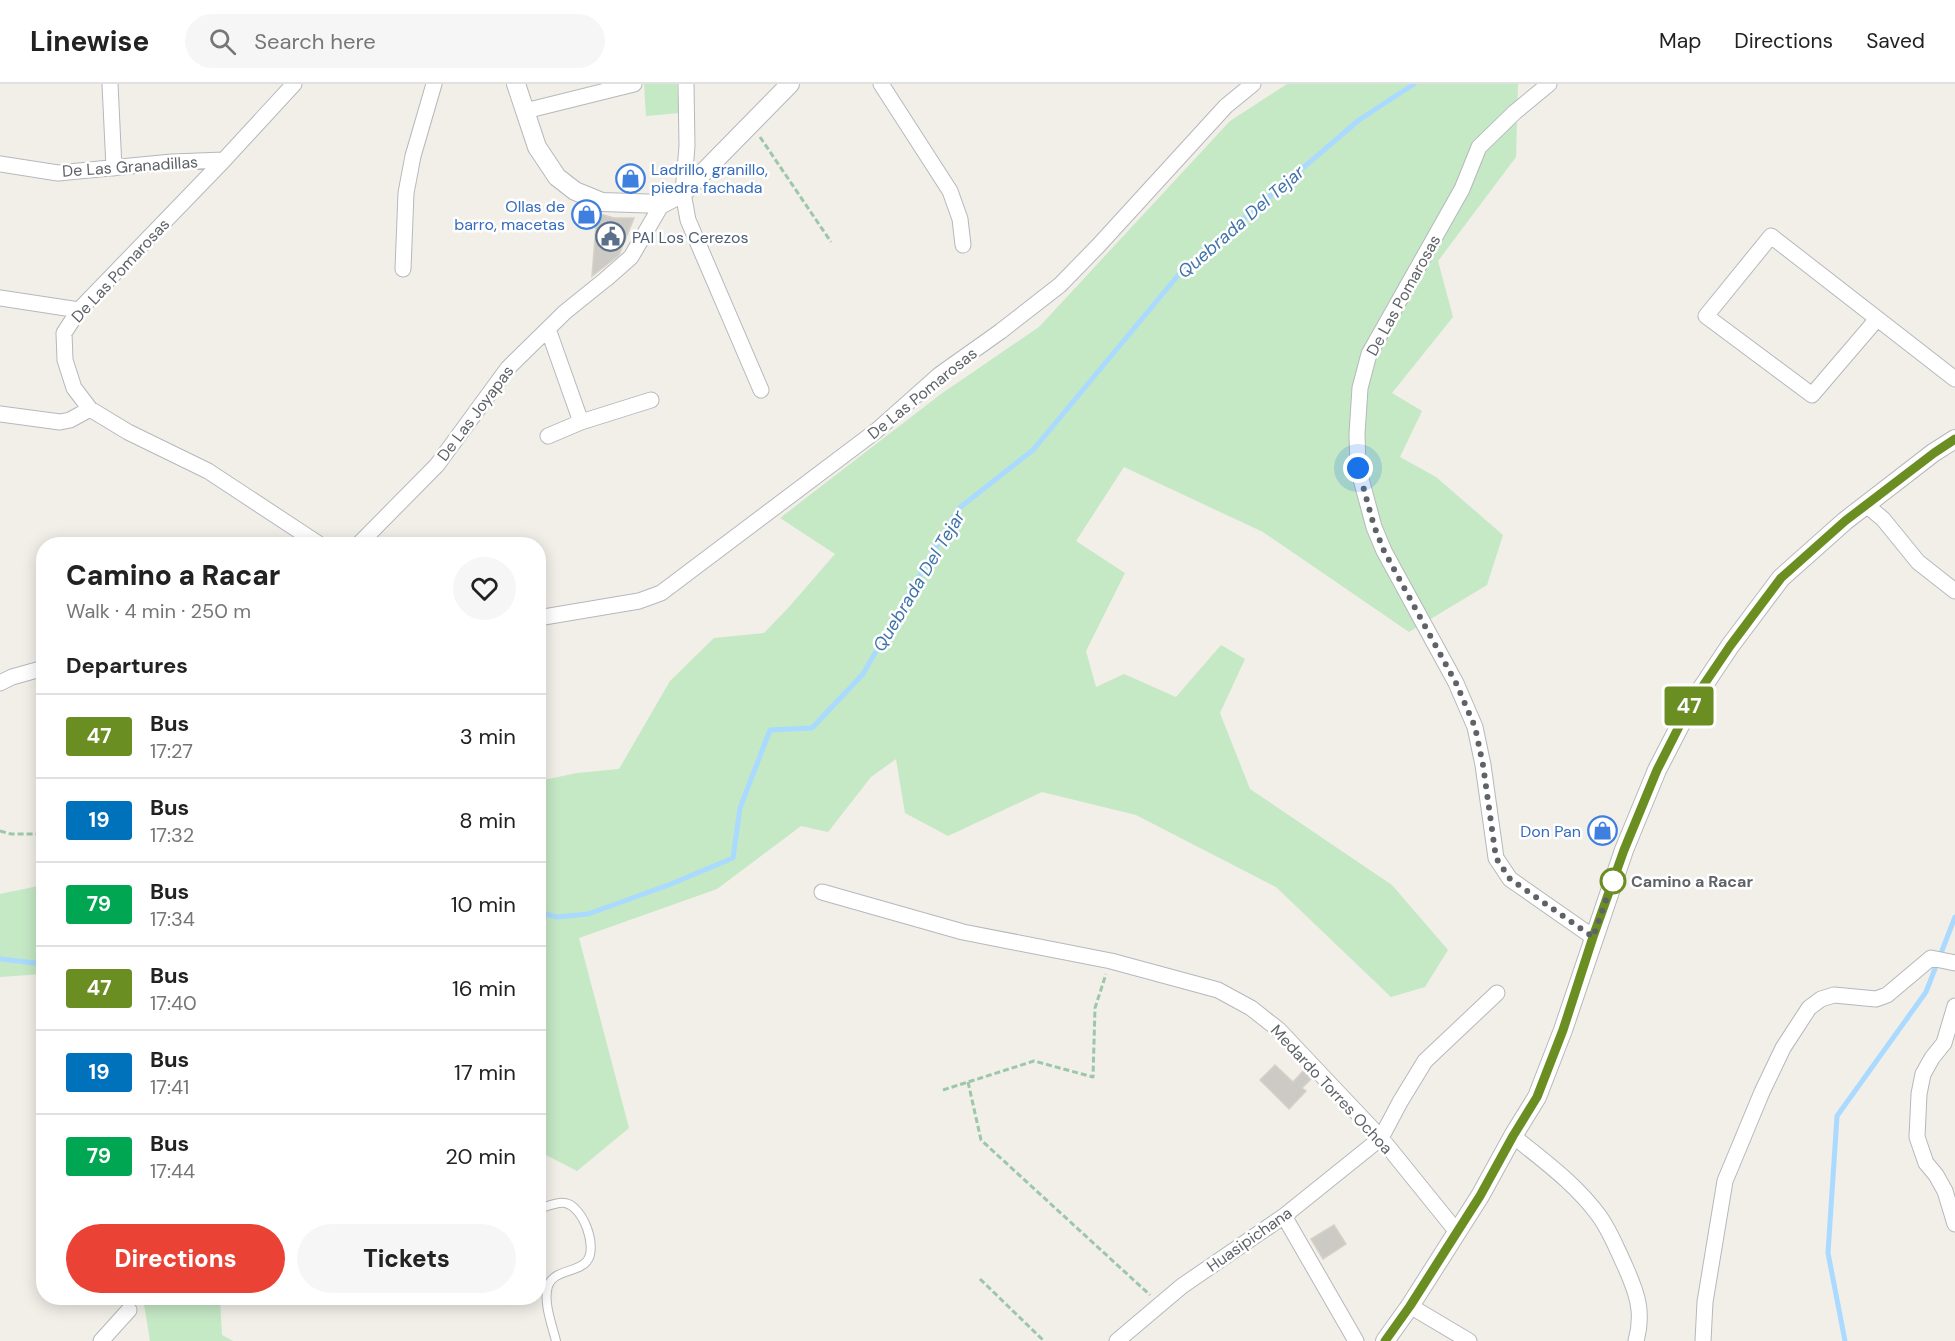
<!DOCTYPE html>
<html lang="en">
<head>
<meta charset="utf-8">
<style>
  body { margin:0; font-family:"DM Sans",sans-serif; background:#f6f6f6; color:#222; height:100vh; display:flex; flex-direction:column; font-size:22px; white-space:nowrap }
  * { box-sizing:border-box; margin:0 }
  p { font-size:20px; color:#767676 }
  .icon { flex:none; width:33px; height:33px; fill:none; stroke:currentColor; stroke-width:2; stroke-linecap:round; stroke-linejoin:round }
  .map { position:relative; flex:1; overflow:hidden }
  .side { position:absolute; left:36px; top:453px; width:510px; height:768px; display:flex; flex-direction:column; background:#fff; border-radius:24px; box-shadow:0 3px 15px #0003 }
  .side>* { flex:none }
  .badge { padding:0 12px; border-radius:4px; font-size:21px; line-height:39px }
  .you { position:absolute; width:30px; height:30px; margin:-15px; border:4px solid #fff; border-radius:50%; background:#1a73e8; box-shadow:0 0 0 9px #1a73e833 }
  .map>.badge { position:absolute; translate:-50% -50%; box-shadow:0 0 0 3px #fff }
  h2 { padding:0 30px; font-size:22px; line-height:54px }
  .round { display:grid; place-items:center; flex:none; width:63px; height:63px; border-radius:32px; background:#f6f6f6 }
  .headline { display:flex; align-items:center; justify-content:space-between; height:102px; padding:0 30px }
  h1 { font-size:28px; font-weight:800; line-height:45px }
  .action { display:flex; gap:12px; margin-top:auto; padding:12px 30px }
  .action a { flex:1; height:69px; border-radius:36px; background:#ea4335; color:#fff; font-size:24px; font-weight:800; line-height:69px; text-align:center }
  .action a+a { background:#f6f6f6; color:#222 }
  ul { padding:0; list-style:none }
  li { display:flex; align-items:center; gap:18px; height:84px; padding:0 30px; border-top:2px solid #e0e0e0 }
  li div { flex:1 }
  li b { display:block; font-size:22px }
  li em { font-style:normal }
  li .badge { min-width:66px; font-weight:700; text-align:center }
  header { display:flex; align-items:center; gap:36px; box-sizing:border-box; height:84px; padding:0 30px; background:#fff; border-bottom:2px solid #e0e0e0 }
  header strong { font-size:28px }
  nav { display:flex; gap:33px; margin-inline-start:auto; font-size:21px }
  .search { width:420px; height:54px; background:#f6f6f6; display:flex; align-items:center; gap:15px; box-sizing:border-box; padding:0 21px; border-radius:33px; color:#767676; font-size:22px }
  .map>svg:first-child { display:block }
</style>
</head>
<body>
<header>
<strong>Linewise</strong>
<div class="search"><svg class="icon" aria-label="search" viewBox="0 0 24 24"><circle cx="10" cy="10" r="6"/><path d="M15 15l6 6"/></svg>Search here</div>
<nav><a>Map</a><a>Directions</a><a>Saved</a></nav>
</header>
<div class="map">
<svg width="1955" height="1257" viewBox="0 0 1955 1257">
  <rect width="100%" height="100%" fill="#f1efe8"/>
  <path fill="#c5e8c5" d="M 644,0 L 677,0 L 679,29 L 646,32 Z
    M 1287,0 L 1518,0 L 1516,73 L 1438,177 L 1453,233 L 1392,309 L 1422,327 L 1400,373 L 1436,393 L 1503,451 L 1487,501 L 1409,548 L 1263,448 L 1124,383 L 1076,457 L 1125,489 L 1086,567 L 1096,603 L 1124,590 L 1176,613 L 1221,561 L 1245,575 L 1220,629 L 1250,705 L 1392,801 L 1448,866 L 1425,903 L 1391,913 L 1276,803 L 1136,731 L 1042,708 L 948,752 L 905,729 L 896,675 L 871,693 L 828,748 L 801,742 L 717,805 L 579,854 L 629,1044 L 577,1087 L 544,1070 L 539,1072 L 539,697 L 577,689 L 619,685 L 670,597 L 714,554 L 764,549 L 789,523 L 835,470 L 780,434 L 941,310 L 1039,243 L 1230,37 Z
    M 43,801 L 43,890 L 0,893 L 0,810 Z
    M 143,1214 L 220,1214 L 222,1251 L 233,1257 L 150,1257 Z"/>
  <g fill="none" stroke-linecap="round" stroke-linejoin="round">
    <path stroke="#aadaff" stroke-width="5" d="M 538,828 L 557,833 L 588,830 L 671,800 L 733,774 L 740,724 L 770,646 L 812,644 L 863,590 L 958,425 L 1033,366 L 1180,189 L 1359,36 L 1414,0
      M 0,875 L 44,880
      M 1845,1257 L 1828,1169 L 1837,1032 L 1926,908 L 1955,833"/>
  </g>
  <path fill="#cccac5" stroke="#d6d1c6" stroke-width="1.5" d="M 597,129 L 614,134 L 634,134 L 619,171 L 592,192 Z
    M 1275,981 L 1293,998 L 1303,987 L 1311,995 L 1302,1004 L 1306,1007 L 1289,1025 L 1260,996 Z
    M 1334,1141 L 1346,1160 L 1323,1175 L 1311,1155 Z"/>
  <g fill="none" stroke-linecap="round" stroke-linejoin="round">
    <defs>
      <path id="service" d="M 538,1125 C 546,1123 558,1117 565,1119 C 583,1122 598,1163 587,1177 C 578,1189 554,1185 548,1202 C 543,1218 552,1241 556,1257"/>
      <path id="minor" d="M 110,0 L 114,84
        M 294,0 L 224,76 L 79,226 L 64,249 L 65,276 L 74,304 L 90,325 L 128,348 L 208,387 L 319,460
        M 686,0 L 687,62 L 683,109 L 688,136 L 761,306
        M 881,0 L 950,107 L 960,135 L 963,161
        M 1549,0 L 1515,28 L 1479,63 L 1462,105 L 1369,270 L 1360,304 L 1357,350 L 1358,384 L 1374,443 L 1384,467 L 1456,599 L 1475,643 L 1483,681 L 1496,774 L 1510,795 L 1593,853
        M 525,27 L 634,0
        M 0,80 L 58,89 L 172,78 L 224,76
        M 403,185 L 406,109 L 413,72 L 434,0
        M 0,214 L 79,226
        M 1877,235 L 1812,311 L 1706,232 L 1771,152 L 1955,295
        M 548,245 L 581,338
        M 0,330 L 60,338 L 70,336 L 90,325
        M 548,352 L 581,338 L 651,316
        M 1866,421 L 1883,435 L 1918,478 L 1955,507
        M 359,460 L 437,381 L 508,284 L 565,228 L 606,195 L 631,173 L 662,120
        M 538,534 L 639,517 L 661,509 L 876,347 L 939,291 L 1001,247 L 1060,201 L 1098,162 L 1226,22 L 1253,0
        M 0,599 L 12,593 L 44,584
        M 822,808 L 963,848 L 1111,877 L 1218,906 L 1251,924 L 1279,946 L 1381,1054 L 1457,1148
        M 1955,922 L 1944,959 L 1932,974 L 1923,990 L 1919,1010 L 1917,1053 L 1926,1079 L 1936,1091 L 1945,1107 L 1955,1140
        M 1513,1052 C 1544,1077 1576,1100 1600,1133 C 1611,1149 1617,1165 1625,1182 C 1637,1209 1644,1228 1636,1257
        M 1284,1132 L 1356,1257
        M 1410,1222 L 1469,1257
        M 101,1257 L 129,1226
        M 1117,1257 L 1182,1202 L 1284,1132 L 1381,1054 L 1400,1018 L 1425,977 L 1497,909
        M 1703,1257 L 1705,1218 L 1725,1097 L 1762,1008 L 1783,964 L 1809,924 L 1821,915 L 1834,911 L 1876,915 L 1887,911 L 1931,874 L 1955,879"/>
      <path id="tertiary" d="M 516,0 L 537,63 L 557,93 L 575,107 L 602,118 L 662,120 L 683,109 L 790,0
        M 1385,1257 L 1410,1222 L 1480,1112 L 1513,1052 L 1537,1013 L 1563,946 L 1624,766 L 1657,686 L 1690,622 L 1730,562 L 1781,494 L 1845,437 L 1933,369 L 1955,355"/>
    </defs>
    <use href="#service" stroke="#b5b8bc" stroke-width="10"/>
    <use href="#minor" stroke="#b5b8bc" stroke-width="17"/>
    <use href="#tertiary" stroke="#b5b8bc" stroke-width="20"/>
    <path stroke="#9cc7a9" stroke-width="3" stroke-dasharray="6 3" stroke-linecap="butt" d="M 760,53 L 831,158
      M 0,747 L 11,750 L 44,750
      M 968,998 L 981,1056 L 1150,1211
      M 943,1006 L 1034,977 L 1093,993 L 1095,924 L 1106,890
      M 980,1195 L 1044,1257"/>
    <use href="#service" stroke="#fff" stroke-width="8"/>
    <use href="#minor" stroke="#fff" stroke-width="15"/>
    <use href="#tertiary" stroke="#fff" stroke-width="18"/>
  </g>
  <g fill="none" stroke-linecap="round" stroke-linejoin="round">
    <defs>
      <path id="line" d="M 1385,1257 L 1410,1222 L 1480,1112 L 1513,1052 L 1537,1013 L 1563,946 L 1593,853 L 1624,766 L 1657,686 L 1690,621 L 1730,562 L 1781,494 L 1845,437 L 1934,369 L 1955,355"/>
    </defs>
    <use href="#line" stroke="#fff" stroke-width="14"/>
    <use href="#line" stroke="#6b8e23" stroke-width="9"/>
    <path stroke="#5f6368" stroke-width="6" stroke-dasharray="0 10.8" d="M 1358,384 L 1374,442 L 1384,467 L 1456,599 L 1475,643 L 1483,681 L 1496,774 L 1510,795 L 1593,853 L 1616,788 L 1613,797"/>
  </g>
  <defs>
    <symbol id="shop-ring" viewBox="-11 -11 22 22"><circle r="9.5" fill="#fff" stroke="#3f7fe0" stroke-width="1.5"/><path d="M-5-2.5h2.3a2.7 3.5 0 0 1 5.4 0H5L5.5 6h-11ZM-1.5-2.5h3a1.5 2.3 0 0 0-3 0Z" fill="#3f7fe0"/></symbol>
    <symbol id="civic-ring" viewBox="-11 -11 22 22"><circle r="9.5" fill="#fff" stroke="#5c6f8a" stroke-width="1.5"/><path d="M-.6-6.5H3V-4.5H.6V-3L4-1V1h2V6H-6V1h2V-1L-.6-3ZM-1.2 2.5V6h2.4V2.5Z" fill="#5c6f8a"/></symbol>
  </defs>
  <g fill-rule="evenodd">
    <use href="#shop-ring" x="614" y="78" width="33" height="33"/>
    <use href="#shop-ring" x="570" y="114" width="33" height="33"/>
    <use href="#civic-ring" x="594" y="136" width="33" height="33"/>
    <use href="#shop-ring" x="1586" y="730" width="33" height="33"/>
  </g>
  <circle fill="#fff" stroke="#6b8e23" stroke-width="3" cx="1613" cy="797" r="12"/>
  <g text-anchor="middle" stroke-width="5" stroke-linejoin="round" paint-order="stroke">
    <g font-size="16" fill="#5f6368" stroke="#fff">
      <text transform="translate(130 82) rotate(-4)" y="6">De Las Granadillas</text>
      <text transform="translate(120 186) rotate(-47)" y="6">De Las Pomarosas</text>
      <text transform="translate(1403 211) rotate(-61)" y="6">De Las Pomarosas</text>
      <text transform="translate(922 309) rotate(-39)" y="6">De Las Pomarosas</text>
      <text transform="translate(475 329) rotate(-53)" y="6">De Las Joyapas</text>
      <text transform="translate(1332 1005) rotate(47)" y="6">Medardo Torres Ochoa</text>
      <text transform="translate(1249 1155) rotate(-35)" y="6">Huasipichana</text>
    </g>
    <g font-size="16" fill="#366cbe" stroke="#fff" text-anchor="end">
      <text x="651" y="91" text-anchor="start">Ladrillo, granillo,<tspan x="651" dy="18">piedra fachada</tspan></text>
      <text x="565" y="128">Ollas de<tspan x="565" dy="18">barro, macetas</tspan></text>
      <text x="1581" y="753">Don Pan</text>
    </g>
    <g font-size="16" fill="#4e5e75" stroke="#fff" text-anchor="start">
      <text x="632" y="159">PAI Los Cerezos</text>
    </g>
    <g font-size="16" font-weight="bold" fill="#5f6368" stroke="#fff" text-anchor="start">
      <text x="1631" y="803">Camino a Racar</text>
    </g>
    <g font-size="18" font-style="italic" fill="#4174aa" stroke="#fff">
      <text transform="translate(1241 138) rotate(-41)" y="6">Quebrada Del Tejar</text>
      <text transform="translate(919 497) rotate(-59)" y="6">Quebrada Del Tejar</text>
    </g>
  </g>
</svg>
<div class="you" style="left:1358px;top:384px"></div>
<b class="badge" style="left:1689px;top:622px;background:#6b8e23;color:#fff">47</b>
<section class="side">
<div class="headline"><div><h1>Camino a Racar</h1><p>Walk · 4 min · 250 m</p></div><a class="round"><svg class="icon" aria-label="heart" viewBox="0 0 24 24"><path d="M12 20l-8-8c-3-5 5-10 8-4 3-6 11-1 8 4z"/></svg></a></div>
<h2>Departures</h2>
<ul>
<li><span class="badge" style="background:#6b8e23;color:#fff">47</span><div><b>Bus</b><p>17:27</p></div><em>3 min</em></li>
<li><span class="badge" style="background:#0072bc;color:#fff">19</span><div><b>Bus</b><p>17:32</p></div><em>8 min</em></li>
<li><span class="badge" style="background:#00a651;color:#fff">79</span><div><b>Bus</b><p>17:34</p></div><em>10 min</em></li>
<li><span class="badge" style="background:#6b8e23;color:#fff">47</span><div><b>Bus</b><p>17:40</p></div><em>16 min</em></li>
<li><span class="badge" style="background:#0072bc;color:#fff">19</span><div><b>Bus</b><p>17:41</p></div><em>17 min</em></li>
<li><span class="badge" style="background:#00a651;color:#fff">79</span><div><b>Bus</b><p>17:44</p></div><em>20 min</em></li>
</ul>
<div class="action"><a>Directions</a><a>Tickets</a></div>
</section>
</div>
</body>
</html>
